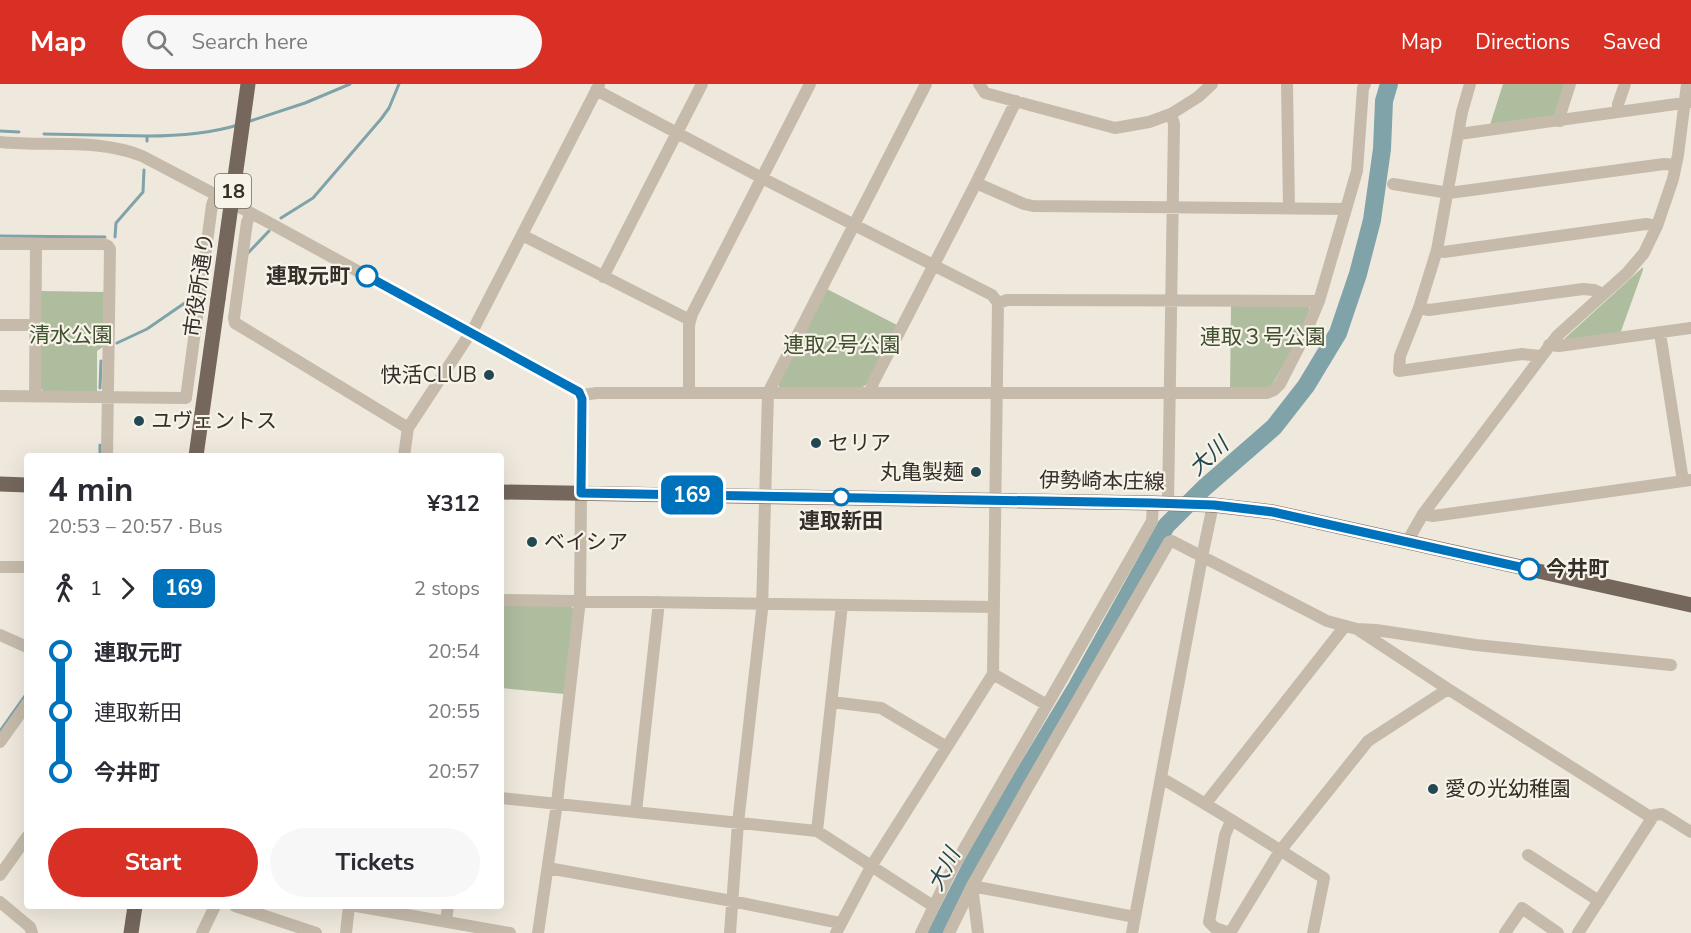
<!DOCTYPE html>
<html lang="en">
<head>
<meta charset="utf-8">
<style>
  body { margin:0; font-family:"Nunito Sans","Noto Sans JP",sans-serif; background:#f7f7f7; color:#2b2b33; height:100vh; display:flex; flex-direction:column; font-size:22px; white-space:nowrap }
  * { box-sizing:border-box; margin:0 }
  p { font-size:20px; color:#7c7c81 }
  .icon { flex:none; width:33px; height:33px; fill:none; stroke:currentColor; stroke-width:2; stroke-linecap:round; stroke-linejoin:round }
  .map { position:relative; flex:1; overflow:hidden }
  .details { position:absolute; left:24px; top:369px; width:480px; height:456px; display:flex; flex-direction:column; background:#fff; border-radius:6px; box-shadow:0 6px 24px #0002 }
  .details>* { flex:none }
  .badge { padding:0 12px; border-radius:9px; font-size:21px; line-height:39px }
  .map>.badge { position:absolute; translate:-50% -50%; box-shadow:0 0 0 3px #fff }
  .legs { display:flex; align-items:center; gap:9px; height:66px; padding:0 24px; font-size:20px }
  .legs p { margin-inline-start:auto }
  .overview { display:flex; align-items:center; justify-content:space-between; height:102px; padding:0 24px }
  h1 { font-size:33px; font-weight:700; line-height:45px }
  .action { display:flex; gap:12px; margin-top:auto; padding:12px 24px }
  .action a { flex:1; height:69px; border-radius:36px; background:#d93025; color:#fff; font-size:24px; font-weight:700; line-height:69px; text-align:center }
  .action a+a { background:#f7f7f7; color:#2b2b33 }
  ul { padding:0 24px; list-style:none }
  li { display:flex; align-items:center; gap:21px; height:60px; font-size:22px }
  li i { display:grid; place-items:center; width:9px; height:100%; margin:0 8px; background:currentColor }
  li i::after { content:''; width:15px; height:15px; margin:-8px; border:4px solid; border-radius:50%; background:#fff }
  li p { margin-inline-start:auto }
  li:first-child i { background:linear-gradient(#0000 50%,currentColor 0) }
  li:last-child i { background:linear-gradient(currentColor 50%,#0000 0) }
  header { display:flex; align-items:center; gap:36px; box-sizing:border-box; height:84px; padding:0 30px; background:#d93025; color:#fff }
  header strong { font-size:28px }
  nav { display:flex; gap:33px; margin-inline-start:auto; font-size:21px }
  .search { width:420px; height:54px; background:#f7f7f7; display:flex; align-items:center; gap:15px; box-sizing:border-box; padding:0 21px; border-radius:33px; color:#7c7c81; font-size:22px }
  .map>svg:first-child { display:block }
</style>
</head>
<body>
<header>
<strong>Map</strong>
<div class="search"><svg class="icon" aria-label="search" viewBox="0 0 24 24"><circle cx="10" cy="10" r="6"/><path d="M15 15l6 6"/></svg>Search here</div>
<nav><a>Map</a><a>Directions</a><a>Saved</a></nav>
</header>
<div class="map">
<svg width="1691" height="849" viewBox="0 0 1691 849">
  <rect width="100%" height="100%" fill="#efe9dd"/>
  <path fill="#afbd9f" d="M 1503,0 L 1566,0 L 1556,31 L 1489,44 Z
    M 1643,183 L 1643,186 L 1620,250 L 1562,257 Z
    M 825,204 L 897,241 L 866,301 L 861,304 L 780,304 L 777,298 Z
    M 41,207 L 104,208 L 103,263 L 97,267 L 97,308 L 43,307 L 40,304 Z
    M 1231,221 L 1309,222 L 1310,227 L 1295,261 L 1272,301 L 1267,305 L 1230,305 Z
    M 501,521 L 570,521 L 574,526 L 564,610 L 501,604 Z"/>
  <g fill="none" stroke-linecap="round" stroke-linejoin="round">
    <path stroke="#80a2a9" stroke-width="3" d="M 247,38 L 305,19 L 350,0
      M 0,47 L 19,48
      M 44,50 L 147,52
      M 147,57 L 147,52 C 178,52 208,50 238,41
      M 281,134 L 313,114 L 381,35 L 389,24 L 399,0
      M 0,152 L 105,153
      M 115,153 L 116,139 L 143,108 L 144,86
      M 248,169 L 269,147
      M 117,259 L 147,245 L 192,214
      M 100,304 L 101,277
      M 100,372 L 100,361
      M 0,647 L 27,609"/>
    <path stroke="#80a2a9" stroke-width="18" d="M 937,849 L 985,755 L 1075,606 L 1166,442 L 1204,404 L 1274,343 L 1306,302 L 1338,249 L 1358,190 L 1372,136 L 1382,65 L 1384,17 L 1389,0"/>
    <path stroke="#c6bbab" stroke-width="12" d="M 979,0 L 985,9 L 1115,44 L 1149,38 L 1171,30 L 1198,13 L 1212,0
      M 1287,0 L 1289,124
      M 1470,0 L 1462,28 L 1437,166 L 1419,224 L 1400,272 L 1399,287 L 1522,270 L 1540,272
      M 596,6 L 762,94 L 992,211 L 998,219 L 993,590 L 872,781 L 836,849
      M 1618,28 L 1618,20 L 1625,0
      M 1560,37 L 1561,28 L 1570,0
      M 1459,50 L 1691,18
      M 0,58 C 47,63 97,54 142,72 L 266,137 L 579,308 L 582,311 L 580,516 L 557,719 L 538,849
      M 976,99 L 1024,120 L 1033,122 L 1346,125
      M 1393,100 L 1449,109 L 1664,80 L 1676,81
      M 251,129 L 247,138 L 234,234 L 235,239 L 408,344
      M 522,151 L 690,236
      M 0,160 L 104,160 L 108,162 L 110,165 L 107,372
      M 1437,166 L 1444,168 L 1646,140 L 1657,142
      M 603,193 L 702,0
      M 998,219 L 1007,216 L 1319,217
      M 1419,224 L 1429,226 L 1583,205 L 1594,206 L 1603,210
      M 0,241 L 35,241
      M 1660,249 L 1683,397
      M 1549,261 L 1559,262 L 1691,244
      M 689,309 L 689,241 L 692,230 L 810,0
      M 870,309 L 873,299 L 976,99 L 1016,17
      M 582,311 L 597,309 L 1267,309 L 1274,306 L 1280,300 L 1304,253 L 1319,217 L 1346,125 L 1357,87 L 1363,4 L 1365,0
      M 0,312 L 186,314 L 212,121 L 216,110
      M 35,312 L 36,160
      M 404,372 L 408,344 L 475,242 L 599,1
      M 1168,420 L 1174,40 L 1171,30
      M 1423,430 L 1433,432 L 1691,396
      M 1407,458 L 1423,430 L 1557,252 L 1627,189 L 1644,169 L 1657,142 L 1673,95 L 1678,71 L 1687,0
      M 0,483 L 27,483
      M 501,516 L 994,523
      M 1357,545 L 1448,605 L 1652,734
      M 0,551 L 27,563
      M 832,618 L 881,624 L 945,662
      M 1047,621 L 1152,437 L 1153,419
      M 0,658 L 27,620
      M 1161,694 C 1216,725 1270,760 1324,794 L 1313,849
      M 501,714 L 817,747 L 933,822
      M 1206,719 L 1345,542
      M 636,728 L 659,518
      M 817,747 L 842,521
      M 1528,771 L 1599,817
      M 548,784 L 732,817 L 840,839
      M 0,791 L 27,753
      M 0,818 L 30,843 L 32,849
      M 235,822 L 316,849
      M 356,822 L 510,849
      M 446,837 L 448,822
      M 202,849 L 215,822
      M 346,849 L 349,822
      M 730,849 L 738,739 L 762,526 L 768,309 L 926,0
      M 921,849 L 949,791 L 1047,621 L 993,590
      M 949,849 L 972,802 L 1029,701 L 1169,458 L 1172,457 L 1327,537 L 1357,545 L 1376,546 L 1476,561 L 1671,581
      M 978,849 L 972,802 L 1135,833
      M 1132,849 L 1202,473 L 1213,421
      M 1230,849 L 1280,767 L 1368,657 L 1448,605
      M 1230,849 L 1215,844 L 1209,838 L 1225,751 L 1231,737
      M 1505,849 L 1522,824 L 1558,849
      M 1578,849 L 1654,731 L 1662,730 L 1691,748"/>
    <path stroke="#75675c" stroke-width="15" d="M 196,372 L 218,215
      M 0,400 L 27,401
      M 501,408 L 1153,419 L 1213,421 L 1273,428 L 1691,521
      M 131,849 L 135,822"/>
    <path stroke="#75675c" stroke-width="15" d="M 218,215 L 248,0"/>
  </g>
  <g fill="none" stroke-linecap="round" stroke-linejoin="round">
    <defs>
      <path id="line-1" d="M 367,192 L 579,308 L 582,315 L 581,409 L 1153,419 L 1214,421 L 1273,428 L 1529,485"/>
    </defs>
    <use href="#line-1" stroke="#fff" stroke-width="14"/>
    <use href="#line-1" stroke="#0072bc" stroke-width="9"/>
  </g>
  <g fill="#fff" stroke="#0072bc" stroke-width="3">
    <circle cx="367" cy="192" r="10"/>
    <circle cx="841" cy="413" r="8"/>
    <circle cx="1529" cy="485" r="10"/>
  </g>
  <g fill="#234851" stroke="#f7f3e9" stroke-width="2">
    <circle cx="489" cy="291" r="6"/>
    <circle cx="139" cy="337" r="6"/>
    <circle cx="816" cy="359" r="6"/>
    <circle cx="976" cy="388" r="6"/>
    <circle cx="532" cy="458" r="6"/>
    <circle cx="1433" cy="705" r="6"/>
  </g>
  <g text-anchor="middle" stroke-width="4.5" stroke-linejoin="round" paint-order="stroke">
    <rect fill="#f7f3e9" stroke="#6f6963" stroke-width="1.5" x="215" y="90" width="36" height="34" rx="4.5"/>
    <g font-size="20" font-weight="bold" fill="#352e29">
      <text x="233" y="114">18</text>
    </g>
    <g font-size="21" font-weight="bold" fill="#352e29" stroke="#f7f3e9" text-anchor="end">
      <text x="350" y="199">連取元町</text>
      <text x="841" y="444" text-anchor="middle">連取新田</text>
      <text x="1546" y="492" text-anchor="start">今井町</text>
    </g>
    <g font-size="21" fill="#352e29" stroke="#f7f3e9">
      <text transform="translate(199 201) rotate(-82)" y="7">市役所通り</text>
      <text transform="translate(1102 397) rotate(1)" y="7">伊勢崎本庄線</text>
    </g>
    <g font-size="21" fill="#405030" stroke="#f7f3e9">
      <text x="71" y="258">清水公園</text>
      <text x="1263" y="260">連取３号公園</text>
      <text x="842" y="268">連取2号公園</text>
    </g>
    <g font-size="21" fill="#352e29" stroke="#f7f3e9" text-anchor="start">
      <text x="477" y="298" text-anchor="end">快活CLUB</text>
      <text x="151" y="344">ユヴェントス</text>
      <text x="828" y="366">セリア</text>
      <text x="964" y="395" text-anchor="end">丸亀製麺</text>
      <text x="544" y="465">ベイシア</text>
      <text x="1445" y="712">愛の光幼稚園</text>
    </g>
    <g font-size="22" font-style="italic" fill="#234851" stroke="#f7f3e9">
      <text transform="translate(1208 372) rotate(-43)" y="8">大川</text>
      <text transform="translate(943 785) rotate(-63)" y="8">大川</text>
    </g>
  </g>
</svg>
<b class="badge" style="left:692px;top:411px;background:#0072bc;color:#fff">169</b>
<section class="details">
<div class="overview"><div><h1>4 min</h1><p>20:53 – 20:57 · Bus</p></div><b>¥312</b></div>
<div class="legs"><svg class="icon" aria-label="walk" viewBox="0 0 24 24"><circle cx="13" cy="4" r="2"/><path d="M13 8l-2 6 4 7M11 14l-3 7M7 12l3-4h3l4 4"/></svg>1<svg class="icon" aria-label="forward" viewBox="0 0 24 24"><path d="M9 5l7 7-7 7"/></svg><b class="badge" style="background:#0072bc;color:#fff">169</b><p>2 stops</p></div>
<ul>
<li><i style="color:#0072bc"></i><b>連取元町</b><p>20:54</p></li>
<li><i style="color:#0072bc"></i><span>連取新田</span><p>20:55</p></li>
<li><i style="color:#0072bc"></i><b>今井町</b><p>20:57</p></li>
</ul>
<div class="action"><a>Start</a><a>Tickets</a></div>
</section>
</div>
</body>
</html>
